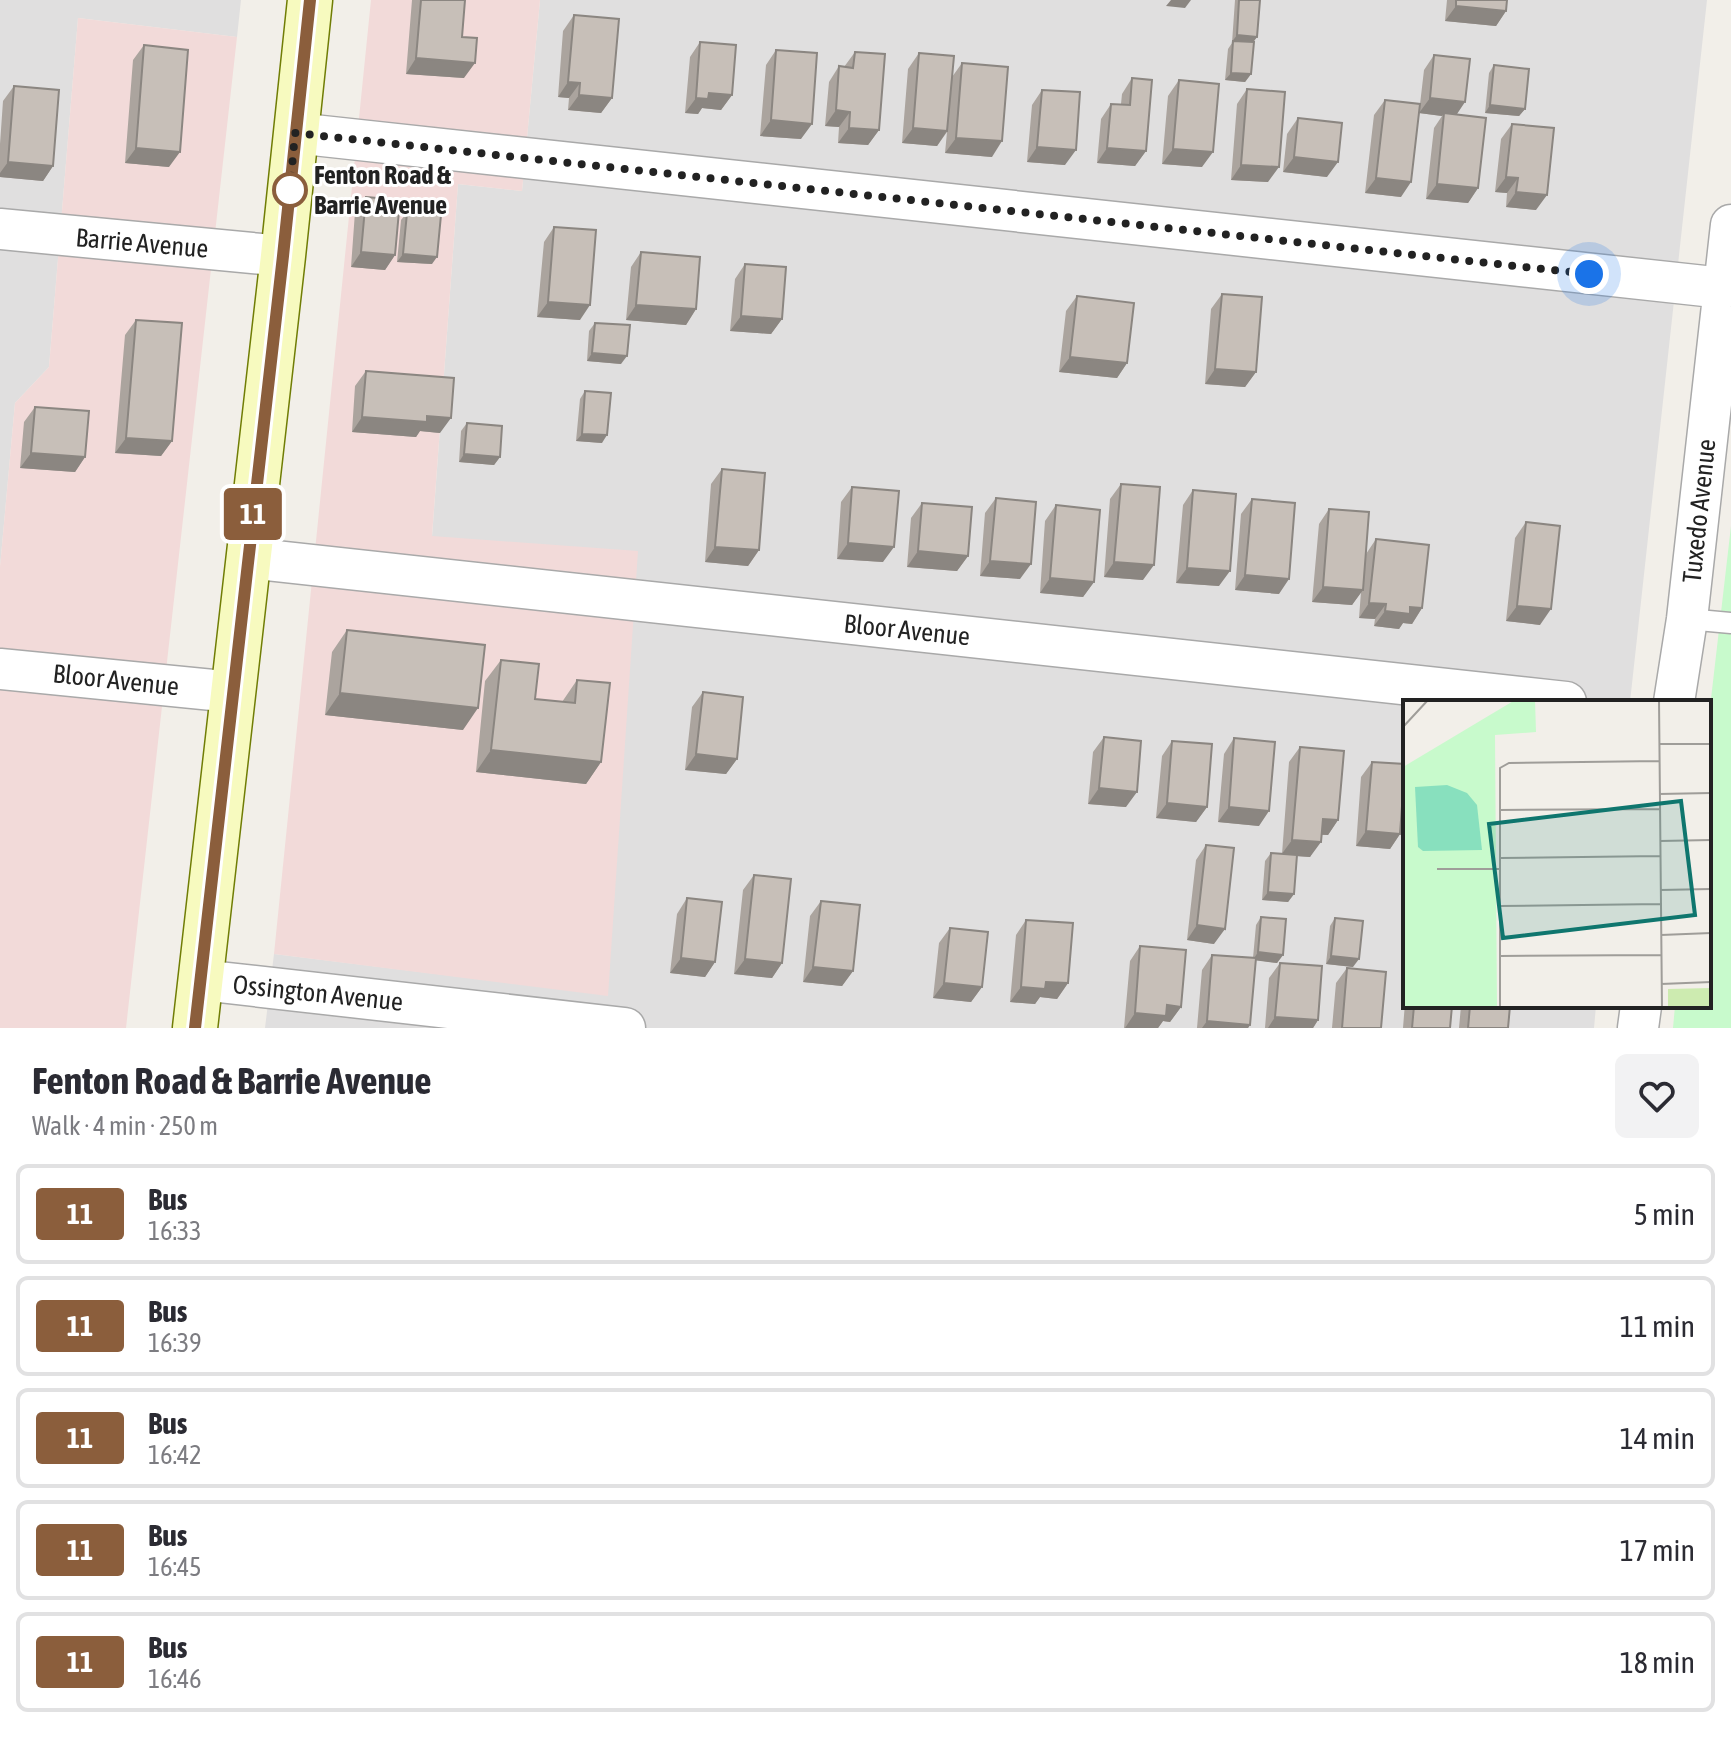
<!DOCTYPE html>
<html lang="en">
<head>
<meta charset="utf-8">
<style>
  body { margin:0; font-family:"Asap Condensed",sans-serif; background:#f2f2f3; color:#2b2b33; height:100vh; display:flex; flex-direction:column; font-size:30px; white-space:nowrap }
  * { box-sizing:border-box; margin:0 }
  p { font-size:26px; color:#7c7c81 }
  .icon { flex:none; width:44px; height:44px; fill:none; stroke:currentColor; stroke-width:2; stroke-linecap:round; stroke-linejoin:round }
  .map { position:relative; height:1028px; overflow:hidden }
  .side { display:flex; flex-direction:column; background:#fff; flex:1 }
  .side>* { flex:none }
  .badge { padding:0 16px; border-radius:6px; font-size:28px; line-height:52px }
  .you { position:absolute; width:40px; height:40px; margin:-20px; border:6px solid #fff; border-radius:50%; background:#1a73e8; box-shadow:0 0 0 12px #1a73e833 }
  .map>.badge { position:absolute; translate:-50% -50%; box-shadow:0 0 0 4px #fff }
  .round { display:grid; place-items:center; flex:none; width:84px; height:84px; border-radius:12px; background:#f2f2f3 }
  .summary { display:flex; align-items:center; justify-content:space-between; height:136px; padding:0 32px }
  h1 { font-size:38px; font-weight:700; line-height:60px }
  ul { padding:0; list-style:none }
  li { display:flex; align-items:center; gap:24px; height:100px; margin:0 16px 12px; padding:0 16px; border:4px solid #e1e1e2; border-radius:12px }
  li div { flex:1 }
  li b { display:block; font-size:30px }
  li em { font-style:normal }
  li .badge { min-width:88px; font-weight:700; text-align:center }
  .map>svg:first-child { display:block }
</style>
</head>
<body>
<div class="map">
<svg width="1731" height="1028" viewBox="0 0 1731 1028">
  <rect width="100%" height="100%" fill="#f2efe9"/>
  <path fill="#e0dfdf" d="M 0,0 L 241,0 L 237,37 L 78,18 L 49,367 L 15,403 L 0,567 Z
    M 540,0 L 1707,0 L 1630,702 L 1405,702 L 1405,1006 L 1596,1006 L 1594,1028 L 265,1028 L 274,954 L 608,995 L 432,537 L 458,184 L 522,191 Z"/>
  <path fill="#f2dad9" d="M 371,0 L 540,0 L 522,191 L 458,184 L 432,536 L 638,551 L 608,996 L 274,954 Z
    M 78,18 L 237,37 L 126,1028 L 0,1028 L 0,567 L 15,403 L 49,367 Z"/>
  <path fill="#c8facc" d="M 1731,526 L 1731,1028 L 1673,1028 L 1675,1006 L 1709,1006 L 1709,716 Z"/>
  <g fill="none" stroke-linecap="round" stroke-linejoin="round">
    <defs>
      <path id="lane" d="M 1687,619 L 1731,623"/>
      <path id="street" d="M 295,133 L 1723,288
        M 0,229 L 283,256
        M 248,558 L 1566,702
        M 0,669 L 233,692
        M 1674,702 L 1687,619 L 1731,225
        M 201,980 L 625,1028
        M 1638,1028 L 1641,1006"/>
      <path id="secondary" d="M 195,1028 L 283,256 L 310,0"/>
    </defs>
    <use href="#lane" stroke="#a9a9a9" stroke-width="23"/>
    <use href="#street" stroke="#a9a9a9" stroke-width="43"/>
    <use href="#secondary" stroke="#707d05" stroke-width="47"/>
    <use href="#lane" stroke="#fff" stroke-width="20"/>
    <use href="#street" stroke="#fff" stroke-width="40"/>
    <use href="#secondary" stroke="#f7fabf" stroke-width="44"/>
  </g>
  <path fill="#aba49e" d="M 412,0 L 465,0 L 462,37 L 464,78 L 406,74 Z
    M 1235,0 L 1260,0 L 1257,37 L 1253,42 L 1251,74 L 1245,82 L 1225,80 L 1228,49 L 1232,43 Z
    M 1447,0 L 1507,0 L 1506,11 L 1496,26 L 1445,21 Z
    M 574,15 L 612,98 L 601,113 L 568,110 L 569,98 L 558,97 L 563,31 Z
    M 700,42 L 732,95 L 721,110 L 702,108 L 698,114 L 685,113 L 690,57 Z
    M 144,45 L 169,167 L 125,163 L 133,60 Z
    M 776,50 L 801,139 L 760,136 L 766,65 Z
    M 855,52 L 879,130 L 868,145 L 838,143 L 839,127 L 825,126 L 829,82 L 839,66 L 844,67 Z
    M 919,53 L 952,77 L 962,63 L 992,157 L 945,153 L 947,132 L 937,146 L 902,143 L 908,69 Z
    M 1434,55 L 1457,114 L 1478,188 L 1468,203 L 1426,199 L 1434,128 L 1442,116 L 1419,113 L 1424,70 Z
    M 1494,65 L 1525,109 L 1519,116 L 1485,113 L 1489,73 Z
    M 1132,78 L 1146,151 L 1135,166 L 1097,163 L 1101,119 L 1111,104 L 1121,104 L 1122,94 Z
    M 1179,80 L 1202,167 L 1162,164 L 1168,96 Z
    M 14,86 L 53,166 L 43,181 L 0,177 L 0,144 L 3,101 Z
    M 1247,89 L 1268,182 L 1231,180 L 1237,104 Z
    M 1042,90 L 1065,165 L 1027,162 L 1032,105 Z
    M 1385,100 L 1401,197 L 1365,193 L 1374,115 Z
    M 1298,118 L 1327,177 L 1283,172 L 1287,134 Z
    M 1512,124 L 1536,210 L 1506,207 L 1507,193 L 1495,192 L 1501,139 Z
    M 366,197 L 395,255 L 385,270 L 351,267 L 355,212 Z
    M 407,213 L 432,264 L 397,262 L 401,220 Z
    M 554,227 L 580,320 L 537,317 L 544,242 Z
    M 641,252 L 696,309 L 686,325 L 626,320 L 631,267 Z
    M 745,264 L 782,319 L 771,334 L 730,331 L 735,279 Z
    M 1222,294 L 1256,372 L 1245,387 L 1205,384 L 1211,309 Z
    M 1077,296 L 1127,363 L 1117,378 L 1059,372 L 1066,311 Z
    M 136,320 L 172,441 L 161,456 L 115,453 L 125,335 Z
    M 595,323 L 621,364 L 587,361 L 589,331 Z
    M 366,371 L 440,433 L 420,431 L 416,437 L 352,432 L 355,386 Z
    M 585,391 L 602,443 L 576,441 L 580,399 Z
    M 35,407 L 85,457 L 75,472 L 20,468 L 24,422 Z
    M 467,423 L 500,457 L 494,465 L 459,462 L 461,431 Z
    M 722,469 L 759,550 L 748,566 L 705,562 L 711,484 Z
    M 1121,484 L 1143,580 L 1104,577 L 1110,499 Z
    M 852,487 L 883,562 L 837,559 L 841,502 Z
    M 1193,490 L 1219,586 L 1176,583 L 1183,505 Z
    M 996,498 L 1020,579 L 980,576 L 985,513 Z
    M 1252,499 L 1279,594 L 1235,590 L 1241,514 Z
    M 922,503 L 968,556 L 957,571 L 907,567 L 911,518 Z
    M 1056,505 L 1094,582 L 1083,597 L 1040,593 L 1045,521 Z
    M 1329,509 L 1366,554 L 1376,539 L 1422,608 L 1412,624 L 1403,623 L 1399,629 L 1374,626 L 1375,619 L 1359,618 L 1361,592 L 1352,605 L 1312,602 L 1319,524 Z
    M 1526,522 L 1540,625 L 1506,621 L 1515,538 Z
    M 347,630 L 463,730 L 325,715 L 332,652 Z
    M 501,660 L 535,699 L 562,702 L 577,680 L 601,762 L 586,784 L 476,772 L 485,681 Z
    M 703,692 L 737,759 L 726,774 L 685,770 L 692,707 Z
    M 1104,737 L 1126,807 L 1088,804 L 1093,752 Z
    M 1234,738 L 1259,826 L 1218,822 L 1224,754 Z
    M 1172,741 L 1207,807 L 1196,822 L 1156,818 L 1162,756 Z
    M 1300,747 L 1338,820 L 1328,835 L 1321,835 L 1310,857 L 1297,856 L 1294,894 L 1288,902 L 1262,900 L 1265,861 L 1271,853 L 1282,854 L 1289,762 Z
    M 1372,762 L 1400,834 L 1390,849 L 1356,846 L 1361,777 Z
    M 1206,845 L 1214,944 L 1187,940 L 1196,860 Z
    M 754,875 L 782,963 L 772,978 L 734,974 L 743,890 Z
    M 687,898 L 715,962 L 705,977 L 670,973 L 677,914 Z
    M 821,901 L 853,971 L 842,986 L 803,982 L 810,916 Z
    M 1261,917 L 1283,955 L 1277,963 L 1256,960 L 1250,1025 L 1248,1028 L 1197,1028 L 1202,970 L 1212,955 L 1253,958 L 1256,925 Z
    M 1335,918 L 1353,967 L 1326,964 L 1330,926 Z
    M 1026,920 L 1068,983 L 1057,999 L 1040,997 L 1035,1004 L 1010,1002 L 1016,935 Z
    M 950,928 L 982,987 L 971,1002 L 933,998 L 939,943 Z
    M 1140,946 L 1181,1007 L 1170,1022 L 1163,1021 L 1158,1028 L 1124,1028 L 1130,961 Z
    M 1280,963 L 1318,1020 L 1313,1028 L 1265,1028 L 1269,978 Z
    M 1347,968 L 1381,1028 L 1332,1028 L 1336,983 Z
    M 1405,1003 L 1405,1006 L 1452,1006 L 1450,1028 L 1403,1028 Z
    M 1461,1006 L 1510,1006 L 1508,1028 L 1459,1028 Z"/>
  <path fill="#8b8681" d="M 1171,0 L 1191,0 L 1185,8 L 1166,6 Z
    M 1456,6 L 1506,11 L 1496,26 L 1445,21 Z
    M 1237,35 L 1257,37 L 1251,45 L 1233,41 L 1231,43 Z
    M 416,58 L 475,63 L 464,78 L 406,74 Z
    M 1231,73 L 1251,74 L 1245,82 L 1225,80 Z
    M 568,82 L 580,83 L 569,98 L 558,97 Z
    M 709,93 L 732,95 L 721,110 L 702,108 L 698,114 L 685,113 L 696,98 Z
    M 579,95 L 612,98 L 601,113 L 568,110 Z
    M 1430,98 L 1465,102 L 1455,117 L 1444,113 L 1442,116 L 1419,113 Z
    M 1490,105 L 1525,109 L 1519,116 L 1485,113 Z
    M 836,110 L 850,112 L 839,127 L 825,126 Z
    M 771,120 L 812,124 L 801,139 L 760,136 Z
    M 849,128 L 879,130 L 868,145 L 838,143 Z
    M 913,128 L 947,131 L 937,146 L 902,143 Z
    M 956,138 L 1002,141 L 992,157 L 945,153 Z
    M 1037,147 L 1076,150 L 1065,165 L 1027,162 Z
    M 136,148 L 180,152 L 169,167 L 125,163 Z
    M 1107,148 L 1146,151 L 1135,166 L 1097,163 Z
    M 1173,149 L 1213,152 L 1202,167 L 1162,164 Z
    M 1294,157 L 1338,162 L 1327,177 L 1283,172 Z
    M 8,162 L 53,166 L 43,181 L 0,177 L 0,173 Z
    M 1241,165 L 1279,167 L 1268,182 L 1231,180 Z
    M 1506,177 L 1518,178 L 1507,193 L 1495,192 Z
    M 1376,178 L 1411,182 L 1401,197 L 1365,193 Z
    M 1437,184 L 1478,188 L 1468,203 L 1426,199 Z
    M 1516,192 L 1547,195 L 1536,210 L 1506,207 Z
    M 361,252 L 395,255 L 385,270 L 351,267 Z
    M 403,254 L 437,257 L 432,264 L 397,262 Z
    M 548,302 L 590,305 L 580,320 L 537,317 Z
    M 636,305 L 696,309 L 686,325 L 626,320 Z
    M 741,316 L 782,319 L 771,334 L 730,331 Z
    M 592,353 L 627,356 L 621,364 L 587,361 Z
    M 1070,357 L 1127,363 L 1117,378 L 1059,372 Z
    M 1215,369 L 1256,372 L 1245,387 L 1205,384 Z
    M 427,416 L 451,418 L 440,433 L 420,431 L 416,437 L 352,432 L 362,417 Z
    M 582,434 L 607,435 L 602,443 L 576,441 Z
    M 126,438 L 172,441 L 161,456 L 115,453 Z
    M 31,453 L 85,457 L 75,472 L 20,468 Z
    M 464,454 L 500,457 L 494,465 L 459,462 Z
    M 848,543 L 894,547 L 883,562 L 837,559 Z
    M 715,547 L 759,550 L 748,566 L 705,562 Z
    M 918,551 L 968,556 L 957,571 L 907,567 Z
    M 990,561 L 1031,564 L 1020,579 L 980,576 Z
    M 1114,562 L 1154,565 L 1143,580 L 1104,577 Z
    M 1187,568 L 1230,571 L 1219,586 L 1176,583 Z
    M 1245,575 L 1289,579 L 1279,594 L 1235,590 Z
    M 1050,578 L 1094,582 L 1083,597 L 1040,593 Z
    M 1323,587 L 1363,590 L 1352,605 L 1312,602 Z
    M 1369,603 L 1386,604 L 1375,619 L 1359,618 Z
    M 1517,606 L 1551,609 L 1540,625 L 1506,621 Z
    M 1410,607 L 1422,608 L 1412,624 L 1403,623 L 1399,629 L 1374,626 L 1385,611 Z
    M 340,693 L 478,708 L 463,730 L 325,715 Z
    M 491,750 L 601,762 L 586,784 L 476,772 Z
    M 696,754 L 737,759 L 726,774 L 685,770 Z
    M 1099,788 L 1137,792 L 1126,807 L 1088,804 Z
    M 1167,803 L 1207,807 L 1196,822 L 1156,818 Z
    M 1229,807 L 1269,811 L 1259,826 L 1218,822 Z
    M 1323,819 L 1338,820 L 1328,835 L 1312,834 Z
    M 1366,831 L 1400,834 L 1390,849 L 1356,846 Z
    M 1292,840 L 1321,842 L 1310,857 L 1281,855 Z
    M 1268,892 L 1294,894 L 1288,902 L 1262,900 Z
    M 1197,925 L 1225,929 L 1214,944 L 1187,940 Z
    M 1258,952 L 1283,955 L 1277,963 L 1253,960 Z
    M 1331,956 L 1359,959 L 1353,967 L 1326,964 Z
    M 681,958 L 715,962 L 705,977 L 670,973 Z
    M 745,959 L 782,963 L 772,978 L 734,974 Z
    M 813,967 L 853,971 L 842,986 L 803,982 Z
    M 1046,982 L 1068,983 L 1057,999 L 1040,997 L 1035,1004 L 1010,1002 L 1021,987 Z
    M 944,983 L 982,987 L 971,1002 L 933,998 Z
    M 1167,1005 L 1181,1007 L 1170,1022 L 1163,1021 L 1158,1028 L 1125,1028 L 1135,1013 Z
    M 1275,1017 L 1318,1020 L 1313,1028 L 1268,1028 Z
    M 1207,1021 L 1250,1025 L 1248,1028 L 1202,1028 Z"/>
  <path fill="#c7bfb8" stroke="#8b8681" stroke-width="2" d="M 421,0 L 465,0 L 462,37 L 477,38 L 475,63 L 416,58 Z
    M 1239,0 L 1260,0 L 1257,37 L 1237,35 Z
    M 1456,0 L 1507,0 L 1506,11 L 1456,6 Z
    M 574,15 L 619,19 L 612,98 L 579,95 L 580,83 L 568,82 Z
    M 1233,41 L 1254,42 L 1251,74 L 1231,73 Z
    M 700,42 L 736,45 L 732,95 L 709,93 L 708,99 L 696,98 Z
    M 144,45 L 188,50 L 180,152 L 136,148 Z
    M 776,50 L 817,53 L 812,124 L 771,120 Z
    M 855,52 L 885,54 L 879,130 L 849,128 L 850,112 L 836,110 L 839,66 L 853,68 Z
    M 919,53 L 954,56 L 947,131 L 913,128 Z
    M 1434,55 L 1470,59 L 1465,102 L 1430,98 Z
    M 962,63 L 1008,67 L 1002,141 L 956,138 Z
    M 1494,65 L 1529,69 L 1525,109 L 1490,105 Z
    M 1132,78 L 1152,80 L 1146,151 L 1107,148 L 1111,104 L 1130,105 Z
    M 1179,80 L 1219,84 L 1213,152 L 1173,149 Z
    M 14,86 L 59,90 L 53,166 L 8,162 Z
    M 1247,89 L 1285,92 L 1279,167 L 1241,165 Z
    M 1042,90 L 1080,92 L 1076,150 L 1037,147 Z
    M 1385,100 L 1420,104 L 1411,182 L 1376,178 Z
    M 1444,113 L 1486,118 L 1478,188 L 1437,184 Z
    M 1298,118 L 1342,123 L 1338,162 L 1294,157 Z
    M 1512,124 L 1554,128 L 1547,195 L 1516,192 L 1518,178 L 1506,177 Z
    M 366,197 L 400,200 L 395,255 L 361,252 Z
    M 407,213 L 441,215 L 437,257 L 403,254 Z
    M 554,227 L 596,230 L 590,305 L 548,302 Z
    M 641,252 L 700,257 L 696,309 L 636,305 Z
    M 745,264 L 786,267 L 782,319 L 741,316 Z
    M 1222,294 L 1262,297 L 1256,372 L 1215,369 Z
    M 1077,296 L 1134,303 L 1127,363 L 1070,357 Z
    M 136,320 L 182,323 L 172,441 L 126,438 Z
    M 595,323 L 630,325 L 627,356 L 592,353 Z
    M 366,371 L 454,378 L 451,418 L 427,416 L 427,422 L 362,417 Z
    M 585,391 L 611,393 L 607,435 L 582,434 Z
    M 35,407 L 89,411 L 85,457 L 31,453 Z
    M 467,423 L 502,426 L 500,457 L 464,454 Z
    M 722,469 L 765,473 L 759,550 L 715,547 Z
    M 1121,484 L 1160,487 L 1154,565 L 1114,562 Z
    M 852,487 L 899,491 L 894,547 L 848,543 Z
    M 1193,490 L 1236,494 L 1230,571 L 1187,568 Z
    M 996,498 L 1036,502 L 1031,564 L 990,561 Z
    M 1252,499 L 1295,503 L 1289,579 L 1245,575 Z
    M 922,503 L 972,507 L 968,556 L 918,551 Z
    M 1056,505 L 1100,510 L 1094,582 L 1050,578 Z
    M 1329,509 L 1369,512 L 1363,590 L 1323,587 Z
    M 1526,522 L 1560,526 L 1551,609 L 1517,606 Z
    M 1376,539 L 1429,545 L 1422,608 L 1410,607 L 1410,614 L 1385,611 L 1386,604 L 1369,603 Z
    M 347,630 L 485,645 L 478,708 L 340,693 Z
    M 501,660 L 539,664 L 535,699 L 575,703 L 577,680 L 610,683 L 601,762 L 491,750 Z
    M 703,692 L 743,697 L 737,759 L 696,754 Z
    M 1104,737 L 1141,741 L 1137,792 L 1099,788 Z
    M 1234,738 L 1275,742 L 1269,811 L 1229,807 Z
    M 1172,741 L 1212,744 L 1207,807 L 1167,803 Z
    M 1300,747 L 1344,751 L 1338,820 L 1323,819 L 1321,842 L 1292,840 Z
    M 1372,762 L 1405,764 L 1400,834 L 1366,831 Z
    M 1206,845 L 1234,848 L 1225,929 L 1197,925 Z
    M 1271,853 L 1297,855 L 1294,894 L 1268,892 Z
    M 754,875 L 791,879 L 782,963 L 745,959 Z
    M 687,898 L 722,902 L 715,962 L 681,958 Z
    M 821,901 L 860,905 L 853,971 L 813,967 Z
    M 1261,917 L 1286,919 L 1283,955 L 1258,952 Z
    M 1335,918 L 1363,921 L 1359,959 L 1331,956 Z
    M 1026,920 L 1073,923 L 1068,983 L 1046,982 L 1045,989 L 1021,987 Z
    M 950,928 L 988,932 L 982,987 L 944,983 Z
    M 1140,946 L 1186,950 L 1181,1007 L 1167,1005 L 1166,1016 L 1135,1013 Z
    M 1212,955 L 1256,958 L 1250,1025 L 1207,1021 Z
    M 1280,963 L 1322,966 L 1318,1020 L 1275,1017 Z
    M 1347,968 L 1386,972 L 1381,1028 L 1342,1028 Z
    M 1414,1006 L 1452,1006 L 1450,1028 L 1412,1028 Z
    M 1470,1006 L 1510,1006 L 1508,1028 L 1468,1028 Z"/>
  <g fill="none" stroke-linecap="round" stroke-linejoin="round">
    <defs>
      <path id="line" d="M 195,1028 L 283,256 L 310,0"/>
    </defs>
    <use href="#line" stroke="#fff" stroke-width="18"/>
    <use href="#line" stroke="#8b5e3c" stroke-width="12"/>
    <path stroke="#222" stroke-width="8" stroke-dasharray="0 14.4" d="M 290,190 L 295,133 L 1589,274"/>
  </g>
  <circle fill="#fff" stroke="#8b5e3c" stroke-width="4" cx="290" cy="190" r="16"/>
  <g text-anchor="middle" stroke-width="6" stroke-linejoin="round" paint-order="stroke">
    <g font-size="26" font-weight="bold" fill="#222" stroke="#fff" text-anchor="start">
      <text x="314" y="184">Fenton Road &amp;<tspan x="314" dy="30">Barrie Avenue</tspan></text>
    </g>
    <g font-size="26" fill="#222" stroke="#fff">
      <text transform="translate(142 243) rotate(5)" y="9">Barrie Avenue</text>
      <text transform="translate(1699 511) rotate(-84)" y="9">Tuxedo Avenue</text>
      <text transform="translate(907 630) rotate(6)" y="9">Bloor Avenue</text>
      <text transform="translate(116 680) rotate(6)" y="9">Bloor Avenue</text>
      <text transform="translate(318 993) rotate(6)" y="9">Ossington Avenue</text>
    </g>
  </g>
  <g transform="translate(1403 700)">
    <rect width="308" height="308" fill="#f2efe9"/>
    <path d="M 308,288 L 308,308 L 265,308 L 265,289 Z" fill="#cdebb0"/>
    <path d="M 112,0 L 132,0 L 133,32 L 92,35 L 94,308 L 0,308 L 0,67 Z" fill="#c8facc"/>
    <path d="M 44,85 L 64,93 L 74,105 L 79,150 L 20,151 L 15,147 L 12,87 Z" fill="#88e0be"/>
    <path fill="none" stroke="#9f9d99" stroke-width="2" d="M 256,0 L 259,308M 0,27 L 25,0M 256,44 L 308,44M 256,94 L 308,93M 96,110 L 257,109M 257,141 L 308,140M 97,158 L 257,156M 34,169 L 97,169M 257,190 L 308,189M 97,206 L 258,204M 258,235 L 308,233M 97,256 L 258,255M 258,284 L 308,282M 97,308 L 97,68 L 106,63 L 256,61"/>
    <path fill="#0f766e" fill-opacity="0.15" stroke="#0f766e" stroke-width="4" d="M 278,101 L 292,215 L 100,238 L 86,124 Z"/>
    <rect width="308" height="308" fill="none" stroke="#222" stroke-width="4"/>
  </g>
</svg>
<div class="you" style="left:1589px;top:274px"></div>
<b class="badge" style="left:253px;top:514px;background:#8b5e3c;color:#fff">11</b>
</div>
<section class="side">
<div class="summary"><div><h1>Fenton Road &amp; Barrie Avenue</h1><p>Walk · 4 min · 250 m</p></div><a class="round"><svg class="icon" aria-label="heart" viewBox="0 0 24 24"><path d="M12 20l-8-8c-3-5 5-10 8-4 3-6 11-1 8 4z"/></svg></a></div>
<ul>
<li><span class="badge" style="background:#8b5e3c;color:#fff">11</span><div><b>Bus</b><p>16:33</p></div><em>5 min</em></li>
<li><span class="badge" style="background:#8b5e3c;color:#fff">11</span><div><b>Bus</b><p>16:39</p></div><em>11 min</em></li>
<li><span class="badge" style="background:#8b5e3c;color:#fff">11</span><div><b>Bus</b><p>16:42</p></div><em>14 min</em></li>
<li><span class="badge" style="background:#8b5e3c;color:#fff">11</span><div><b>Bus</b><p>16:45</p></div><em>17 min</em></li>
<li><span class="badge" style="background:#8b5e3c;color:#fff">11</span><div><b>Bus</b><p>16:46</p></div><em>18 min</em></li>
</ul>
</section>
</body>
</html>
